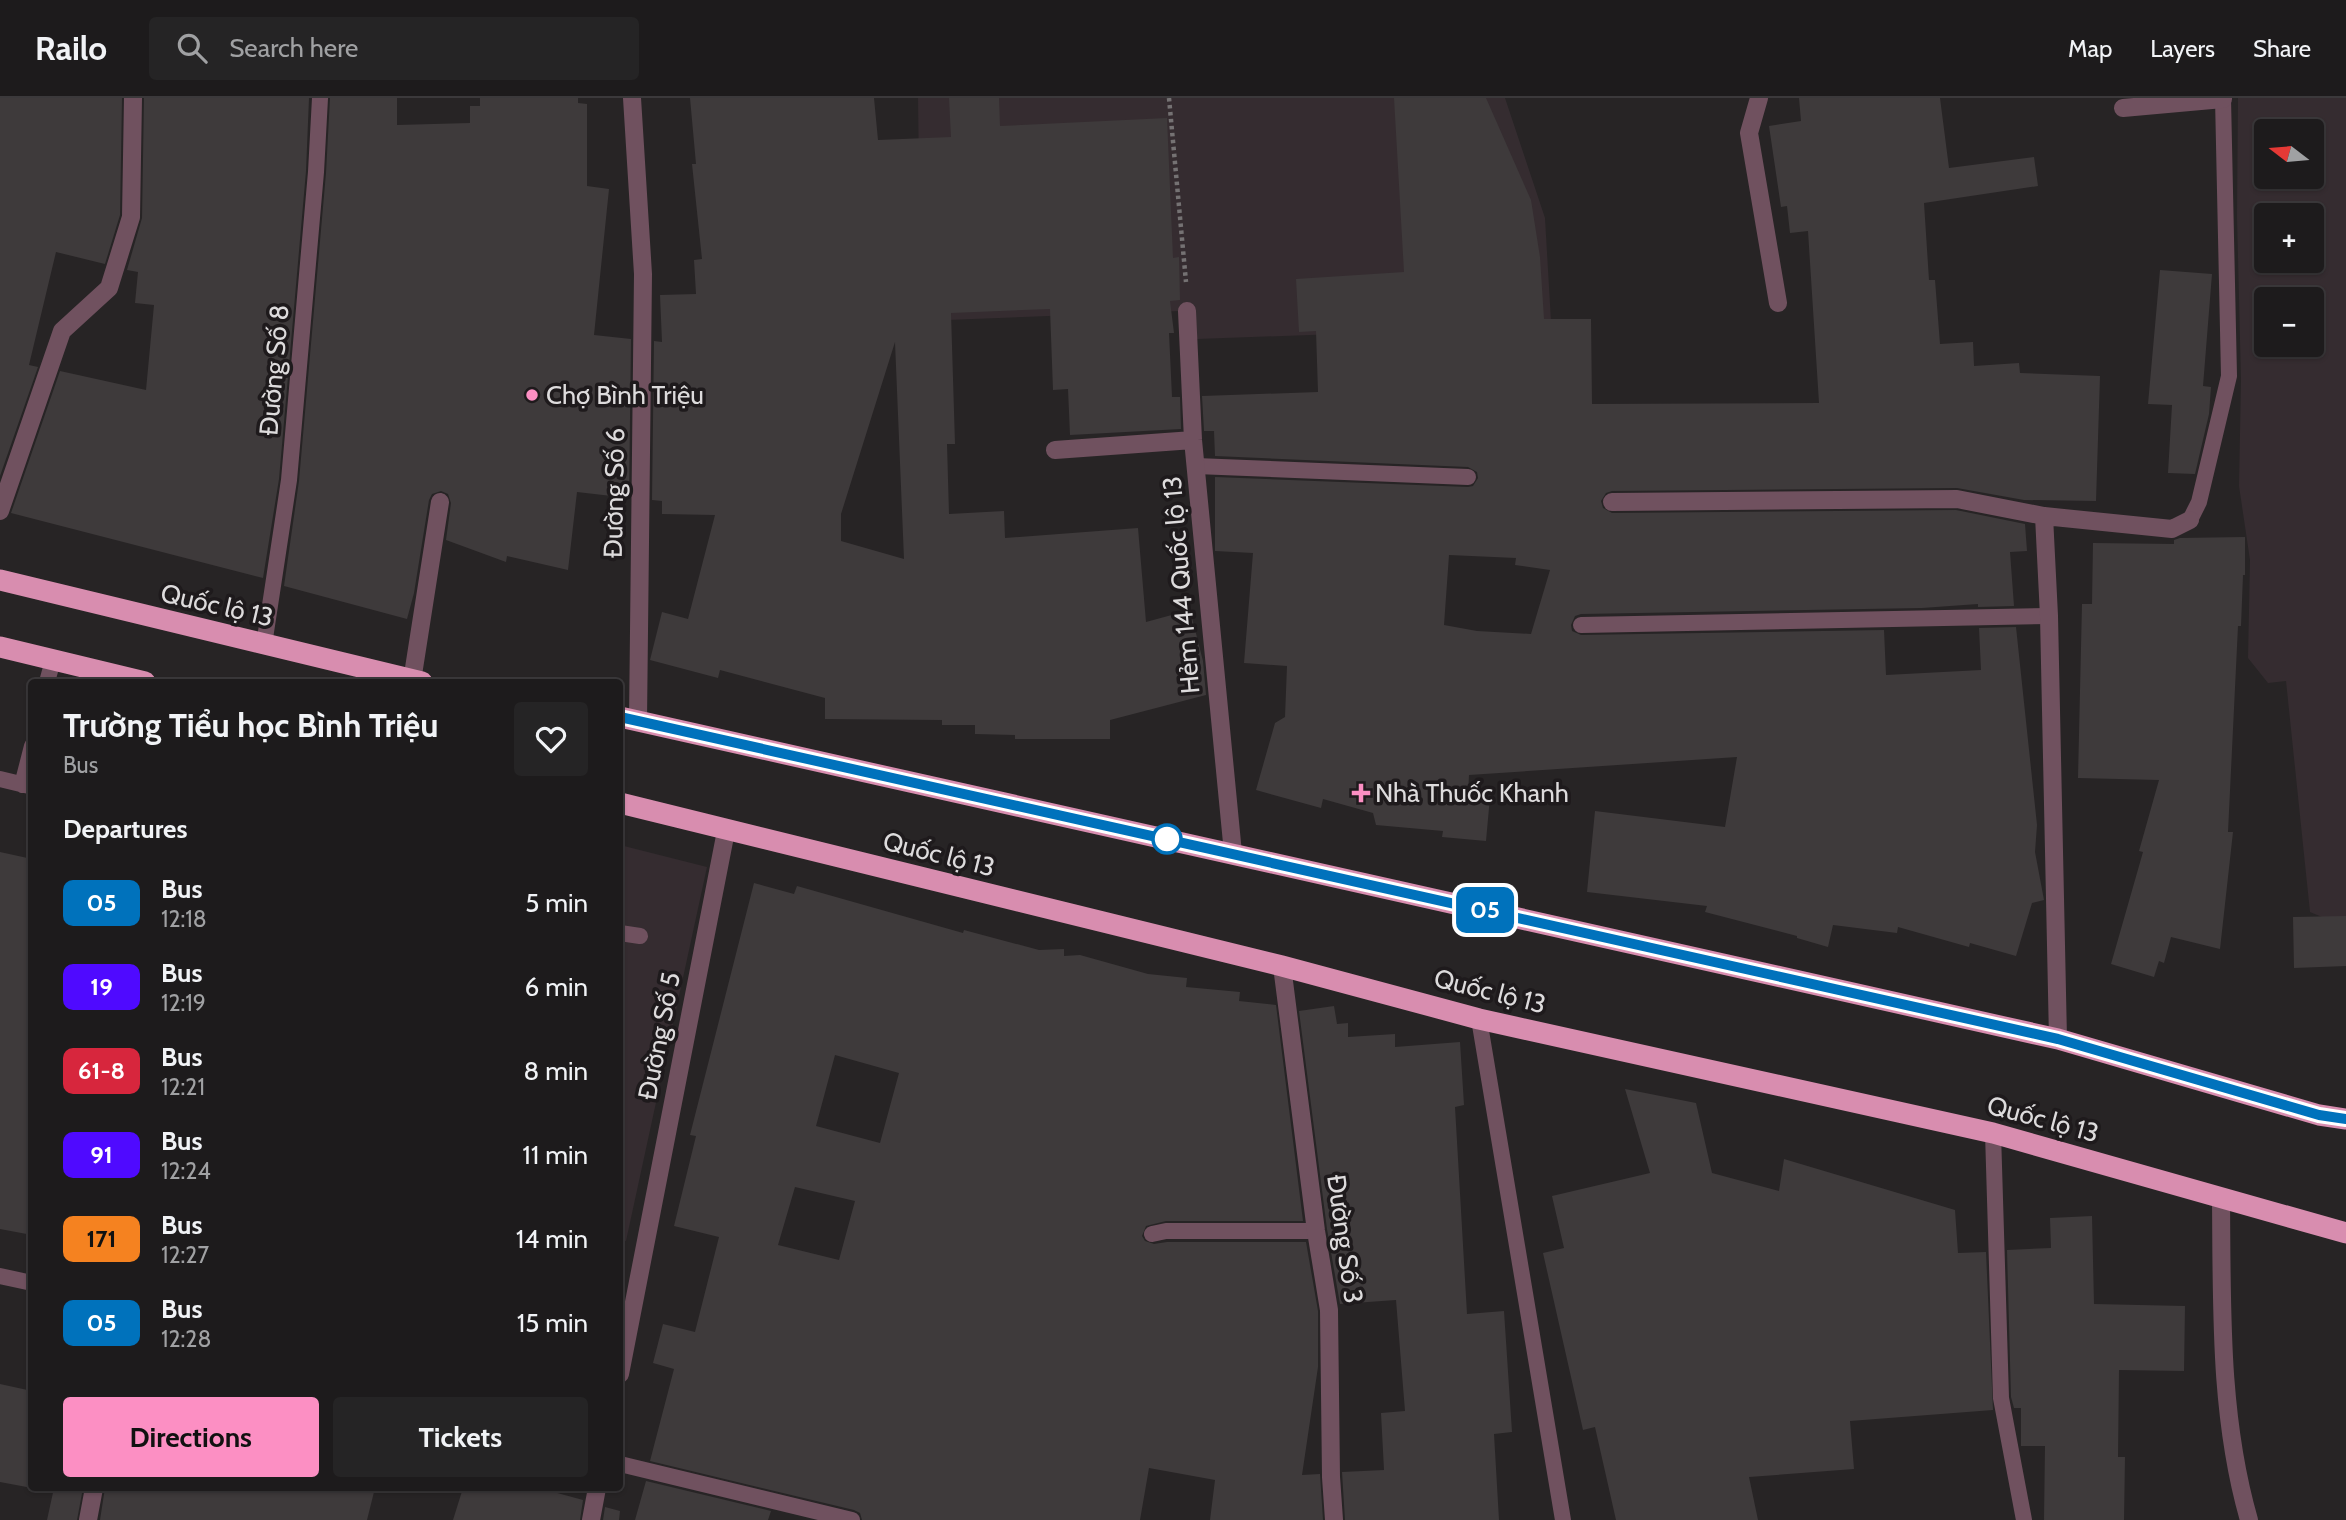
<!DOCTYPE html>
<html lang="en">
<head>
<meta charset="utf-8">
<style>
  body { margin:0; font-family:Cabin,sans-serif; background:#252425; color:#f1f3f6; height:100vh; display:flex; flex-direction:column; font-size:26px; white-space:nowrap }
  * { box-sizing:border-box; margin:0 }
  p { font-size:23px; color:#a0a1a3 }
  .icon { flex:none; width:38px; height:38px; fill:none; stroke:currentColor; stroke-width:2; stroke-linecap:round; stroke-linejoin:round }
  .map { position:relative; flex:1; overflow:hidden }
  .sheet { position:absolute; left:28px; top:581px; width:595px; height:812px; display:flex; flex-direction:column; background:#1d1b1c; border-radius:7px; box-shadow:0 2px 5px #0004,0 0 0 2px #3b393b }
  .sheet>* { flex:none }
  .badge { padding:0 14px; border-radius:10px; font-size:24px; line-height:46px }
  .needle { width:46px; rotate:286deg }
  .buttons { position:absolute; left:2254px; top:21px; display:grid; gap:14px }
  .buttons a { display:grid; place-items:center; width:70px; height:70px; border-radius:7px; background:#1d1b1c; box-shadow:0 2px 5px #0004,0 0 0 2px #3b393b; font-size:35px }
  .map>.badge { position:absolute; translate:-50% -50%; box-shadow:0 0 0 4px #fff }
  h2 { padding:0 35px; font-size:26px; line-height:63px }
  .round { display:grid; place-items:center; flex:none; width:74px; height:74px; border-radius:7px; background:#252425 }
  .headline { display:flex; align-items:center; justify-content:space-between; height:119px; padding:0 35px }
  h1 { font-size:33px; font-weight:800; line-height:52px }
  .action { display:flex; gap:14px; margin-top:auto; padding:14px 35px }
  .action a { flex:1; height:80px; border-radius:7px; background:#fc8fc3; color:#111; font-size:28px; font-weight:800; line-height:80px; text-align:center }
  .action a+a { background:#252425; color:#f1f3f6 }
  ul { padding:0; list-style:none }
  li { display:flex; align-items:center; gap:21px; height:84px; padding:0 35px }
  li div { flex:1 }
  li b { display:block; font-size:26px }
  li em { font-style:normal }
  li .badge { min-width:77px; font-weight:700; text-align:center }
  header { display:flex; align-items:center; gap:42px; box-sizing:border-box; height:98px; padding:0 35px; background:#1d1b1c; border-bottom:2px solid #3b393b }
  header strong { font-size:33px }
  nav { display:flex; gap:38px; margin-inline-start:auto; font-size:24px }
  .search { width:490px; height:63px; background:#252425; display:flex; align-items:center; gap:18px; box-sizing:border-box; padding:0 24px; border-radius:7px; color:#a0a1a3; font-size:26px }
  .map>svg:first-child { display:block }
</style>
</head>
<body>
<header>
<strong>Railo</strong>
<div class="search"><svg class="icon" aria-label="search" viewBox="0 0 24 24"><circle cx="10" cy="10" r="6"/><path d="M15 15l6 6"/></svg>Search here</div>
<nav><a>Map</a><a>Layers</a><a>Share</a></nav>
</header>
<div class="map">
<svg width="2346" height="1422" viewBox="0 0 2346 1422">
  <rect width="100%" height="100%" fill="#272425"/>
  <path fill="#352c30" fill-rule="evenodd" d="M 918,0 L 1505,0 L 1545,120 L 1551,223 L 1364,235 L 1197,241 L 1180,213 L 921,223 Z
    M 2238,0 L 2346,0 L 2346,829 L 2310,814 L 2286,583 L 2268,585 L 2248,560 L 2250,462 L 2239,388 L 2241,283 L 2237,118 ZM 2266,33 L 2312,33 L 2312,79 L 2266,79 ZM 2266,117 L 2312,117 L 2312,163 L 2266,163 ZM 2266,201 L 2312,201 L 2312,247 L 2266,247 Z
    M 620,747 L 707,769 L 626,1143 L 620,1142 Z"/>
  <path fill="#3e3a3b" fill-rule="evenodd" d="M 0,0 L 122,0 L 120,117 L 105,166 L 56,154 L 29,267 L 38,269 L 0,378 Z
    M 144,0 L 309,0 L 306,73 L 279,381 L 263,480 L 11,415 L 60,273 L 146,292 L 154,207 L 135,205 L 138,174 L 127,172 L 142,120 Z
    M 330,0 L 397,0 L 397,27 L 470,25 L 470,8 L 480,8 L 480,0 L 578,0 L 578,5 L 587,6 L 587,88 L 609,91 L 594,237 L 631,241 L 629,400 L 577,394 L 568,472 L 507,458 L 506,464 L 446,442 L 451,405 L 448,396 L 441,393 L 432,396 L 429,402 L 414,495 L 407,521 L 284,488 L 299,383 L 326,75 Z
    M 690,0 L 874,0 L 878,42 L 951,39 L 949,0 L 999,0 L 1000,28 L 1167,20 L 1173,160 L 1179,159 L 1180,202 L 1170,203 L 1174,235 L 1169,235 L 1172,299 L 1180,299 L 1181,331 L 1070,337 L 1068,291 L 1053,292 L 1050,211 L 951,215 L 955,346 L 947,346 L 949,416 L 1004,413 L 1005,440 L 1138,430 L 1146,524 L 1190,512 L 1203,563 L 1206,597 L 1110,622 L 1110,641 L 1015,641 L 1015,637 L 975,636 L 975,627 L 942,627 L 942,622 L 825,621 L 825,600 L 720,572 L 718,580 L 650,562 L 662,514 L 688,521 L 715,417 L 662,416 L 662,403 L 652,402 L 654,243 L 662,244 L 660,197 L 696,196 L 694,162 L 702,161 L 692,66 L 696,66 ZM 895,244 L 904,461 L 841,443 L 841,416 Z
    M 1394,0 L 1486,0 L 1531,102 L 1540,159 L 1544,221 L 1591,221 L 1592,306 L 1819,305 L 1808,133 L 1790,135 L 1787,108 L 1781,109 L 1769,28 L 1801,23 L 1799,0 L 1940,0 L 1949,70 L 2034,59 L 2038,88 L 1924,105 L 1929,182 L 1935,182 L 1940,246 L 1973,244 L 1974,268 L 2019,265 L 2020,275 L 2100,278 L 2096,403 L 2024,402 L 1957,390 L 1612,393 L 1606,395 L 1601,403 L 1603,410 L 1612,415 L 1956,412 L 2025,426 L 2027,453 L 2010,454 L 2014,508 L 1978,509 L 1978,506 L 1922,510 L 1581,516 L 1575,518 L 1571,527 L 1572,533 L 1581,537 L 1884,532 L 1886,577 L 1981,572 L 1979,530 L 2016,529 L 2037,727 L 2035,754 L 2044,802 L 2032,805 L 2016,858 L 1970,845 L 1969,849 L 1898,829 L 1897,835 L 1833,827 L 1828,849 L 1797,840 L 1797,838 L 1705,814 L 1707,808 L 1587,794 L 1595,713 L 1725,729 L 1737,659 L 1469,677 L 1468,697 L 1490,699 L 1486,743 L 1442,739 L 1443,733 L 1376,727 L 1373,715 L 1323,701 L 1321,710 L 1256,692 L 1275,625 L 1285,619 L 1287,568 L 1244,565 L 1253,455 L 1215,453 L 1215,379 L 1468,389 L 1473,388 L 1478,380 L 1477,374 L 1468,369 L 1215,358 L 1214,333 L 1204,333 L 1202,298 L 1318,294 L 1316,233 L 1299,234 L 1296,181 L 1404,174 ZM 1449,457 L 1516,460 L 1515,467 L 1550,472 L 1531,536 L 1477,533 L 1444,527 Z
    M 2160,172 L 2212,176 L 2203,288 L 2211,289 L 2209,316 L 2195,376 L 2168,375 L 2172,307 L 2148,306 Z
    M 2245,439 L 2245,477 L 2243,477 L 2241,528 L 2238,528 L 2228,734 L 2233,734 L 2220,851 L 2171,839 L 2164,865 L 2159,863 L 2154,879 L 2111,866 L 2143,754 L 2139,753 L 2159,682 L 2078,680 L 2082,506 L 2092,506 L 2093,445 L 2174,446 L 2174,442 L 2180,440 Z
    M 0,754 L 32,761 L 32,1137 L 0,1131 Z
    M 754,785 L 794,796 L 797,788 L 963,835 L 964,832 L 1039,852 L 1064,851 L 1064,858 L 1080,857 L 1148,876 L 1187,880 L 1186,889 L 1240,894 L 1239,903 L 1276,907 L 1303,1123 L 1166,1123 L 1146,1128 L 1142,1138 L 1145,1143 L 1154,1146 L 1167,1144 L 1306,1144 L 1318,1213 L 1318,1269 L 1302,1377 L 1320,1376 L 1323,1422 L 1210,1422 L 1215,1382 L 1149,1370 L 1140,1422 L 862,1422 L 860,1415 L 854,1412 L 650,1363 L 674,1271 L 653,1265 L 663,1226 L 695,1234 L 719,1139 L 674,1128 L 696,1038 L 690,1037 ZM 835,957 L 899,975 L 880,1045 L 816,1028 ZM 795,1089 L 855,1103 L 839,1162 L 778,1147 Z
    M 2346,818 L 2346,868 L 2294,870 L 2293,819 Z
    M 1334,908 L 1337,926 L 1348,925 L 1348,939 L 1395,936 L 1395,949 L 1460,944 L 1464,1007 L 1455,1009 L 1467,1216 L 1504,1213 L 1512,1334 L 1494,1336 L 1499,1422 L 1345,1422 L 1342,1374 L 1384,1372 L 1381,1315 L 1405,1313 L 1396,1202 L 1340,1206 L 1327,1131 L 1299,913 Z
    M 1625,991 L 1696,1005 L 1712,1075 L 1779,1093 L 1784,1061 L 1955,1112 L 1958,1155 L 1986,1154 L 1993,1312 L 1850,1323 L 1854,1371 L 1749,1379 L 1758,1422 L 1616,1422 L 1595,1329 L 1583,1332 L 1543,1155 L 1564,1150 L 1552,1098 L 1650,1075 Z
    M 2092,1118 L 2094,1206 L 2185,1208 L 2184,1273 L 2119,1272 L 2118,1359 L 2125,1359 L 2124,1422 L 2044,1422 L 2045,1348 L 2021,1348 L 2021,1310 L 2014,1310 L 2011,1299 L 2007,1152 L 2051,1150 L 2050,1120 Z
    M 0,1286 L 32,1293 L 32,1390 L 0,1384 Z
    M 646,1383 L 771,1413 L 768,1422 L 635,1422 Z
    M 54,1390 L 83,1390 L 77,1422 L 47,1422 Z
    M 105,1390 L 375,1390 L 367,1422 L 100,1422 Z
    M 463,1390 L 539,1390 L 583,1402 L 580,1422 L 453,1422 Z
    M 605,1409 L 620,1413 L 619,1422 L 603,1422 Z"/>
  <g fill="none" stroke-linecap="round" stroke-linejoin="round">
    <path stroke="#757273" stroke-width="4.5" stroke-dasharray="3.5 3.5" stroke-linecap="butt" d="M 1169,0 L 1186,184"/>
    <path stroke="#70515f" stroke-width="16" d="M 1196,368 L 1468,379
      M 2190,422 L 2199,404 L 2229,278 L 2223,0
      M 1581,527 L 2049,518
      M 264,547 L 289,382 L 316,74 L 320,0
      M 47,584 L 53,562
      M 0,681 L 29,688
      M 22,687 L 32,648
      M 620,835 L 640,838
      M 1479,921 L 1563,1422
      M 1993,1035 L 2001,1300 L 2024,1422
      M 1152,1136 L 1166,1133 L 1316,1133
      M 0,1178 L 32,1185
      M 620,1366 L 852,1422"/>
    <path stroke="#70515f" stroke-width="18" d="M 632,0 L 643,176 L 638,623
      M 1759,0 L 1749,35 L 1778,205
      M 2123,10 L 2223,1
      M 1187,213 L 1193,342 L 1233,755
      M 1055,352 L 1193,342
      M 1612,404 L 1957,401 L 2044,418 L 2172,431 L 2190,422
      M 0,413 L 62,233 L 109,190 L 131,119 L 133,0
      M 2044,418 L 2049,518 L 2058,941
      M 412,583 L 440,404
      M 1282,868 L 1316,1133 L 1329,1212 L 1331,1379 L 1334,1422
      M 2221,1100 C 2222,1208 2219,1318 2249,1422
      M 620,1276 L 726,733
      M 88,1422 L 94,1390
      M 591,1422 L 597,1390"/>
    <path stroke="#d88daf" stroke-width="21" d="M 0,482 L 422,584
      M 0,549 L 145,584
      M 620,619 L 2058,941 L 2319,1017 L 2346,1021
      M 620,705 L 1282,868 L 1479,921 L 1993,1035 L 2346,1135"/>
  </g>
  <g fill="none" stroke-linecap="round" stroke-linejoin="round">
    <defs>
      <path id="line" d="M 620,619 L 2058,941 L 2319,1017 L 2346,1021"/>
    </defs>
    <use href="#line" stroke="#fff" stroke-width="16"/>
    <use href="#line" stroke="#0072bc" stroke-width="10"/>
  </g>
  <g fill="#fc8fc3" stroke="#1e1a1c" stroke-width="2.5">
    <circle cx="532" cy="297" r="7"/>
    <path d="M1357.5 684.5h7v7h7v7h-7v7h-7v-7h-7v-7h7z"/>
  </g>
  <circle fill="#fff" stroke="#0072bc" stroke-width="3.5" cx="1167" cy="741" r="14"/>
  <g text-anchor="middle" stroke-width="7" stroke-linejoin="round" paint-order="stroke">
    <g font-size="26" fill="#dddbdc" stroke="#1e1a1c">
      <text transform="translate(274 272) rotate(-85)" y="9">Đường Số 8</text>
      <text transform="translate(614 395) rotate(-89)" y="9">Đường Số 6</text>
      <text transform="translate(1181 487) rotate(-95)" y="9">Hẻm 144 Quốc lộ 13</text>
      <text transform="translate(217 507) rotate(13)" y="9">Quốc lộ 13</text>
      <text transform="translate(939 756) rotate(14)" y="9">Quốc lộ 13</text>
      <text transform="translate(1490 893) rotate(14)" y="9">Quốc lộ 13</text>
      <text transform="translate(659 938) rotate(-79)" y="9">Đường Số 5</text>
      <text transform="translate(2043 1021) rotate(15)" y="9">Quốc lộ 13</text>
      <text transform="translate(1345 1141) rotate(82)" y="9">Đường Số 3</text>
    </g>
    <g font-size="26" fill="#dddbdc" stroke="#1e1a1c" text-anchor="start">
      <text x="546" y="306">Chợ Bình Triệu</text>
      <text x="1375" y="704">Nhà Thuốc Khanh</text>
    </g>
  </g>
</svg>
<div class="buttons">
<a><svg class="needle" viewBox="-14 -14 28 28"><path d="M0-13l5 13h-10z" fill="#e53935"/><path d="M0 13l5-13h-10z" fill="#a0a1a3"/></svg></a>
<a>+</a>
<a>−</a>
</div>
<b class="badge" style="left:1485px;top:812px;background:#0072bc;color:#fff">05</b>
<section class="sheet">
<div class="headline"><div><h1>Trường Tiểu học Bình Triệu</h1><p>Bus</p></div><a class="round"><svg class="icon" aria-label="heart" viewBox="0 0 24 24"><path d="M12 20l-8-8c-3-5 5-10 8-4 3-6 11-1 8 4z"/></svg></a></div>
<h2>Departures</h2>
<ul>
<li><span class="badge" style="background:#0072bc;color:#fff">05</span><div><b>Bus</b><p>12:18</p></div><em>5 min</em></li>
<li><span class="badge" style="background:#4f0aff;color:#fff">19</span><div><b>Bus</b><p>12:19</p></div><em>6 min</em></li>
<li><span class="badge" style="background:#d7263d;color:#fff">61-8</span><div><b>Bus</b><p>12:21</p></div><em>8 min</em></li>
<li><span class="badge" style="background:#4f0aff;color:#fff">91</span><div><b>Bus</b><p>12:24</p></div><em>11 min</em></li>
<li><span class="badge" style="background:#f58220;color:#111">171</span><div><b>Bus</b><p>12:27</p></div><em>14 min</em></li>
<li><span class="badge" style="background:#0072bc;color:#fff">05</span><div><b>Bus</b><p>12:28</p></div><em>15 min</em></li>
</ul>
<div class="action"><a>Directions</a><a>Tickets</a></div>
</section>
</div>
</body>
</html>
